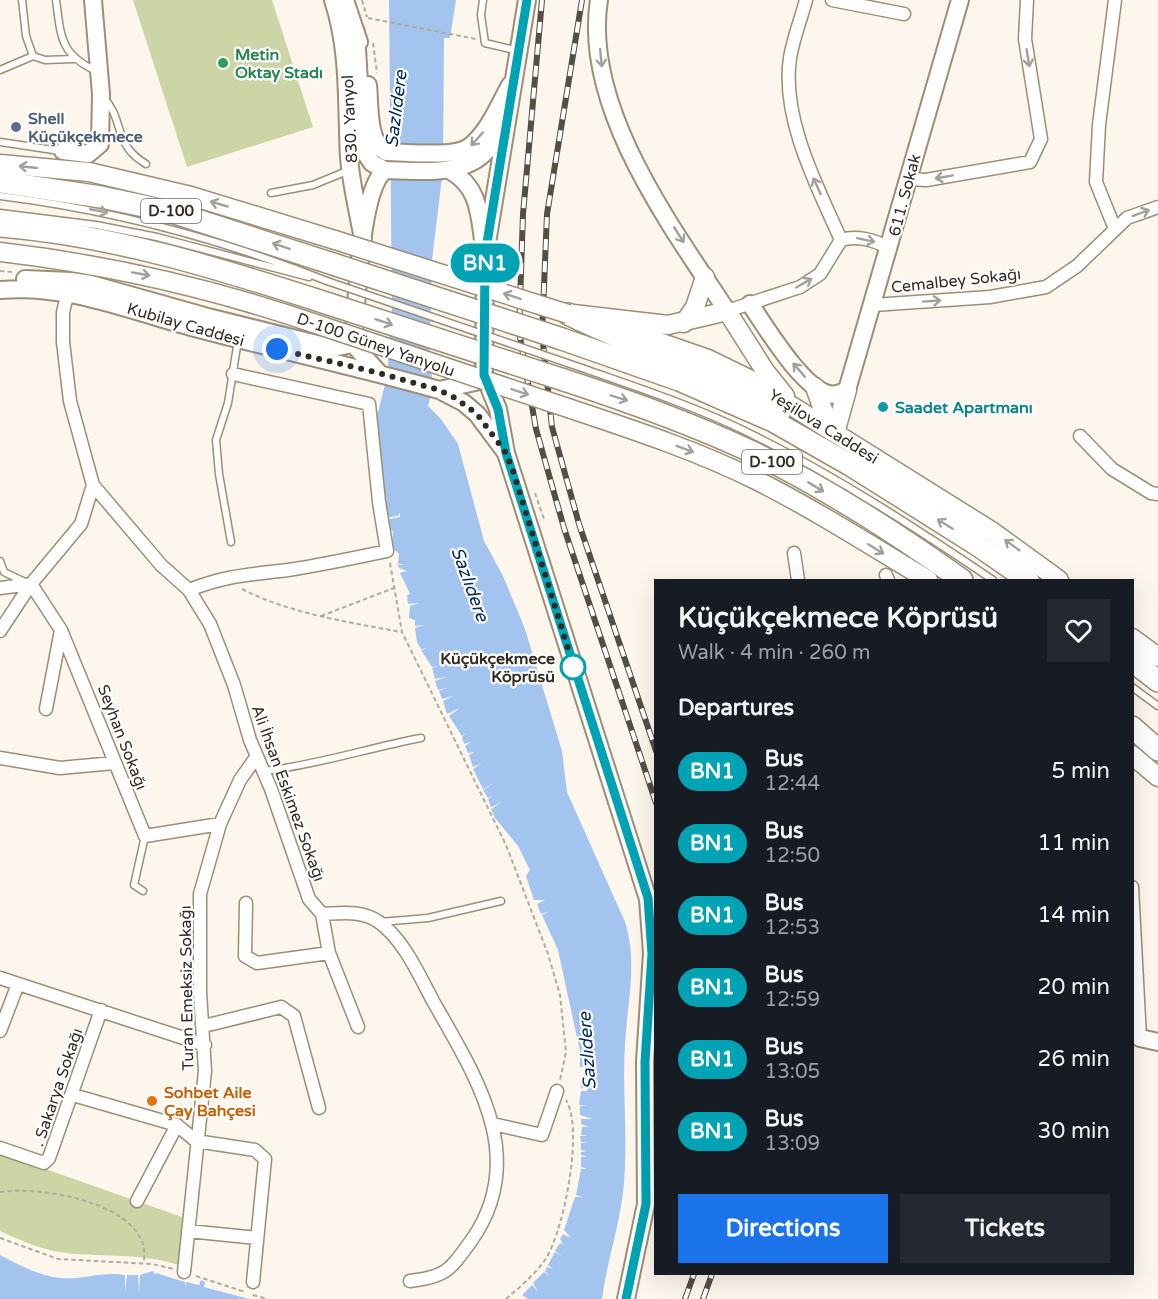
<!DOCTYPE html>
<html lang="en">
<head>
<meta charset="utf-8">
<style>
  body { margin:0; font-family:"Varela Round",sans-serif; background:#242831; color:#f1f3f6; height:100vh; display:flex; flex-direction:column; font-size:22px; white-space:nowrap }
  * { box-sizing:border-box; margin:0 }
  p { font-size:20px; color:#9ea1a6 }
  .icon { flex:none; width:33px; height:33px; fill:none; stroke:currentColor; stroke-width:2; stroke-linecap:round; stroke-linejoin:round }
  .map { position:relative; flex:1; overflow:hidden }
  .details { position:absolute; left:654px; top:579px; width:480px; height:696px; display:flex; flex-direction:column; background:#171b24; border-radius:0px; box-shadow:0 6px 24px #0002 }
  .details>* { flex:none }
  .badge { padding:0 12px; border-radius:20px; font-size:21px; line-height:39px }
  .you { position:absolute; width:30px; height:30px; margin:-15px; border:4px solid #fff; border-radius:50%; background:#1a73e8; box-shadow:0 0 0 9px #1a73e833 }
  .map>.badge { position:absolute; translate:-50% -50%; box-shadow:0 0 0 3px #fff }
  h2 { padding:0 24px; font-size:22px; line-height:54px }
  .round { display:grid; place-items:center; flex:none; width:63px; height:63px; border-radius:0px; background:#242831 }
  .head { display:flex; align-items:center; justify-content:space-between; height:102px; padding:0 24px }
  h1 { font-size:28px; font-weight:700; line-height:45px }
  .button { display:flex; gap:12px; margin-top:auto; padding:12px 24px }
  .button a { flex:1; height:69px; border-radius:0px; background:#1a73e8; color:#fff; font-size:24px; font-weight:700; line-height:69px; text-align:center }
  .button a+a { background:#242831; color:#f1f3f6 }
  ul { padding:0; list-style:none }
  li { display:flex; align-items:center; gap:18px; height:72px; padding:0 24px }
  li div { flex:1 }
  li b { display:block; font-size:22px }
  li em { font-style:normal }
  li .badge { min-width:66px; font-weight:700; text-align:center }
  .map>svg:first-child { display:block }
</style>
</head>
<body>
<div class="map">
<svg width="1158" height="1299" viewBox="0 0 1158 1299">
  <rect width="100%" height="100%" fill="#fdf6ec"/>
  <path fill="#cdd4a6" d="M 133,0 L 272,0 L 313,127 L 187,167 Z
    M 0,1153 L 182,1217 L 182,1266 C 143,1253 106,1257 66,1253 C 44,1251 20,1240 0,1231 Z"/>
  <path fill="#a2c4ee" d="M 389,0 L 456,0 L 450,38 L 444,38 L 443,169 L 432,260 L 429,366 L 434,384 L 428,406 L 441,419 L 458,444 L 484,541 L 503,576 L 525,629 L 562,751 L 567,792 L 625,922 C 638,963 627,1004 625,1045 C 622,1090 628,1136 624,1182 C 621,1222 607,1260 602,1299 L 528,1299 L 522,1295 L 532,1285 L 538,1292 L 533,1283 L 544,1272 L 550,1276 L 545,1271 L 547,1267 L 553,1269 L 548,1265 L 555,1252 L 564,1257 L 555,1251 L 560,1243 L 563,1244 L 560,1239 L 563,1234 L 571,1238 L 564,1230 L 575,1197 L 582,1197 L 576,1195 L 581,1169 L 587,1169 L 581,1167 L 581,1157 L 587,1157 L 581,1155 L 581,1152 L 587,1151 L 581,1150 L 581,1143 L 588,1142 L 581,1142 L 580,1136 L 588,1136 L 581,1135 L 582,1127 L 589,1127 L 581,1124 L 581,1119 L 592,1119 L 580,1115 L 580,1106 L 588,1106 L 579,1105 L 581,1091 L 587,1091 L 586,1085 L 581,1089 L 580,1079 L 584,1078 L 584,1067 L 580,1067 L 580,1051 L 558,950 L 542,915 L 550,911 L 541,914 L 537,904 L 545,900 L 534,900 L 526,876 L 530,870 L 518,846 L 495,818 L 491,809 L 502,802 L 491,807 L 488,799 L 493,796 L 488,798 L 483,790 L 494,783 L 483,789 L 473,769 L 482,763 L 473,767 L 469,755 L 474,752 L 468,753 L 465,746 L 471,742 L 464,744 L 462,737 L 467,733 L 462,736 L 449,716 L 460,708 L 447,714 L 443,701 L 453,696 L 442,699 L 439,691 L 447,688 L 438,690 L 435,681 L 446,677 L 435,679 L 432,668 L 438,666 L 432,667 L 421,650 L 428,648 L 421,649 L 417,642 L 415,628 L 424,625 L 415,626 L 415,620 L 409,618 L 410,606 L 419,603 L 408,604 L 407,595 L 410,594 L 400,573 L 407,571 L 399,568 L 398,565 L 405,564 L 398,564 L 399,554 L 392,547 L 393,532 L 385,520 L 400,517 L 400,513 L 398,516 L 385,518 L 382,503 L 387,500 L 385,495 L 381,497 L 379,443 L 375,424 L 389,369 L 387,354 L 392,319 Z
    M 0,1255 C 19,1265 39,1276 61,1278 C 82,1280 103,1271 125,1275 L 125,1292 L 127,1275 L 138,1275 L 139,1293 L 140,1275 L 153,1271 L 155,1275 L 156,1273 L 185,1282 L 185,1288 L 186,1282 L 199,1285 L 201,1280 L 205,1282 L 204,1287 L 249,1299 L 0,1299 Z"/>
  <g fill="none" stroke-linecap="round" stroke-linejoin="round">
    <defs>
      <path id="lane" d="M 22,0 L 26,36 L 33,56 L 45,60 L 74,59
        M 56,0 C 61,37 60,54 96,71
        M 483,0 L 481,15 L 485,43 L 519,51
        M 0,70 L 33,56
        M 103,97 C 125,119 112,144 146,164
        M 0,142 L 60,151
        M 271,193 L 313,185 L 347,171
        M 0,196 C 113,210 221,239 327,281
        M 0,213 L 96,225 L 157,237 L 309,277
        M 582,368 C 636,387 691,405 743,430 C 831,473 913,526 993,580
        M 231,542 L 219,474 L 216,440 L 228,403 L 238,340
        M 0,561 L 4,572 L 27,583
        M 1132,687 L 1158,706
        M 264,771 C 317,765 368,748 421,738
        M 143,891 L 134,885 L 145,836
        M 380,922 L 428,918 L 501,901"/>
      <path id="street" d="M 806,0 C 801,19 793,39 790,58 C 781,118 817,186 841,240
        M 832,0 L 904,14
        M 1115,0 L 1099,125 L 1096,182 L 1115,229
        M 909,179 L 926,180 L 1030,162 L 1041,139 L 1025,39 L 1027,0
        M 873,305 L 990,297 L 1046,287 L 1077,266 L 1127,218 L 1158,207
        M 727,311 L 800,287 L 820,274 L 841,240 C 857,235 876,240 890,249
        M 1080,436 L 1112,469 L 1151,493 L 1158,494
        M 93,485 L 161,565 L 189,590 L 210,624 L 234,685 L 250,740 L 271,789 L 309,899 L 322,914 C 343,913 362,910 379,922 C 404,940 419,975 433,1001 C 476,1077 530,1158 471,1241 C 450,1270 446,1277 410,1281
        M 794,553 L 798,580
        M 886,575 L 888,580
        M 0,588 L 31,584 L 61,630 L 145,836 L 220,824
        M 189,590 C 228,575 248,575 288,570 C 321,565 354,558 387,551 L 379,502 L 369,404 L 233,374
        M 0,631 L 31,584 L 81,524 L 93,485 L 70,401 L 63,342 L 63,312 L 68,292
        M 46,709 L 61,630
        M 0,758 L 60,768 L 114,763
        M 1132,887 L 1140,1038
        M 246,903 L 245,956 L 257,963 L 329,953
        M 322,914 L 329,953 L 358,1027
        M 0,978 L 205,1045
        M 204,1026 L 281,1007 L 294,1016 L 319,1108
        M 0,1031 L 18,984
        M 73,1095 L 177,1125 L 196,1141 L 255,1150 L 265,1159 L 253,1282
        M 493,1124 L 542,1135 L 557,1091
        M 0,1148 L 44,1163 L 49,1158 L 101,1010
        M 137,1201 L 177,1125
        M 188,1231 L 257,1238
        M 184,1272 L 205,1071 L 200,992 L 200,894 L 220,824 L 240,780 L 257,756"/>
      <path id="secondary" d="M 333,0 C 350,52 346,103 349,157 C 351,184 358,212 363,239
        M 345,0 L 359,42
        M 527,0 L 485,255 L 484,375 L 498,409 L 506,453 L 648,899 L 652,953 L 645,1062 L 646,1204 L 626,1299
        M 599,0 C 582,107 671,226 727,311
        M 356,32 L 363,150 L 372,163 L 385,170 C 432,171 485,180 502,123
        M 368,85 C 370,103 367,143 386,152 C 406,152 453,158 469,147 C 488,133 499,105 510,85
        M 63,151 L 88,154 L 100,144 L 101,94 L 93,0
        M 451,171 C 478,187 479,211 483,240
        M 25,279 L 71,281 L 91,284 L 208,317 L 333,348 L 353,344
        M 0,290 C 68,284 127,310 191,327 C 274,349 357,367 439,390 L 464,403 L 477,414 L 506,453
        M 750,304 C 766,327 802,388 829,394 C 836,396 841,393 847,390 L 960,0
        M 379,373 L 353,344 C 357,308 359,191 385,170
        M 439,390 L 475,382 L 484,375
        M 1132,1032 L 1140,1038 L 1158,1042"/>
      <path id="primary" d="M 0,164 L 89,172 L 191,196 L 335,240
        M 0,252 C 112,265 219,290 325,327
        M 573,314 L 668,325 L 727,311 L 765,371 L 785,396
        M 684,323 L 695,307 L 705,277
        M 627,331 L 708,359 L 747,378 L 993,532 L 1059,580
        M 815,387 L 828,424 L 833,431
        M 571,409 C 634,430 698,451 758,481 C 817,511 872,546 928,580
        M 835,433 L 847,390
        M 1132,638 L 1158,657
        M 1132,755 L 1158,777"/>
      <path id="highway" d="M 0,182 L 101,197 L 172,212 L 336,265
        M 0,226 C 113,235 221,269 329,304
        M 568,314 C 637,348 714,369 779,413
        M 562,339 L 679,380 L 773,421 L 852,466 L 976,544 L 1028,580
        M 564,380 C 628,401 691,423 752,452 C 825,487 896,533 962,580
        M 1132,661 L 1158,681
        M 1132,727 L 1158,750"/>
    </defs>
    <use href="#lane" stroke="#9d8e75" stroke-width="9"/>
    <use href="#street" stroke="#9d8e75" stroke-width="15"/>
    <use href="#secondary" stroke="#9d8e75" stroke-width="20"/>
    <use href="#primary" stroke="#9d8e75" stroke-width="21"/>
    <use href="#highway" stroke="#9d8e75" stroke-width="24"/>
    <path stroke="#b1aaa0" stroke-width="2" stroke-dasharray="4.5 3" stroke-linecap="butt" d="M 362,0 L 367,17
      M 368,18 L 476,39
      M 373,43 L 377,73
      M 0,271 L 12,272
      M 535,493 L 544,519
      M 390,563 L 402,632 L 506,845 L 548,954 L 560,995 L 566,1052 L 560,1080
      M 242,589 C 291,614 348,622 401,632
      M 321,616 L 394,588
      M 0,1192 C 39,1186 129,1201 143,1244 C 145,1250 144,1257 144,1263
      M 0,1238 L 58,1259 L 152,1264 L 174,1269
      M 196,1276 L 245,1292
      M 253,1295 L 268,1299
      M 506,1299 C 520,1287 534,1275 545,1260 C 564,1231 584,1129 566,1100"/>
    <use href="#lane" stroke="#fff" stroke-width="6"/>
    <use href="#street" stroke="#fff" stroke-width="12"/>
    <use href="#secondary" stroke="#fff" stroke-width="16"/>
    <use href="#primary" stroke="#fff" stroke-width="18"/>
    <use href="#highway" stroke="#fff" stroke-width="21"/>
    <defs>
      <path id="rail" d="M 542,0 L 523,214 L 519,331 L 536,429 L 564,528 L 656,803
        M 582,0 L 547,214 L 542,334 L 552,427 L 579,524 L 656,751
        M 685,1299 L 694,1274
        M 703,1299 L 712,1274"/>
    </defs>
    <use href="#rail" stroke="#544e44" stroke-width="6"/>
    <use href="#rail" stroke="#fff" stroke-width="4" stroke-dasharray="11" stroke-linecap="butt"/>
    <defs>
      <path id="lane-bridge" d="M 327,281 L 582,368"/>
      <path id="primary-bridge" d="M 335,240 L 568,314
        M 325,327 L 571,409"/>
      <path id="highway-bridge" d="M 336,265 L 562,339
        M 329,304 L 564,380"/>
    </defs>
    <use href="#lane-bridge" stroke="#9d8e75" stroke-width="9" stroke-linecap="butt"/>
    <use href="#primary-bridge" stroke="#9d8e75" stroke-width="21" stroke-linecap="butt"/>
    <use href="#highway-bridge" stroke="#9d8e75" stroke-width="24" stroke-linecap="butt"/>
    <use href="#lane-bridge" stroke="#fff" stroke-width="6"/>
    <use href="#primary-bridge" stroke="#fff" stroke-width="18"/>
    <use href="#highway-bridge" stroke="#fff" stroke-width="21"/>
  </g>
  <defs><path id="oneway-shaft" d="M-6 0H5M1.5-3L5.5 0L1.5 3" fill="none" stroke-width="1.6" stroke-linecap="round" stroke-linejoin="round" transform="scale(1.5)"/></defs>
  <g stroke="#a2a09b">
    <use href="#oneway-shaft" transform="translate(601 58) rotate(84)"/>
    <use href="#oneway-shaft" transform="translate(1028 58) rotate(81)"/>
    <use href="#oneway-shaft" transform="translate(477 139) rotate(132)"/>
    <use href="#oneway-shaft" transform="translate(28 167) rotate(-174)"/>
    <use href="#oneway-shaft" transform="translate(944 177) rotate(170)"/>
    <use href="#oneway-shaft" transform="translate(817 186) rotate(-114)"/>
    <use href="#oneway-shaft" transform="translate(219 204) rotate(-164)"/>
    <use href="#oneway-shaft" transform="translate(99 211) rotate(11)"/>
    <use href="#oneway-shaft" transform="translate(1141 213) rotate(-20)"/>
    <use href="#oneway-shaft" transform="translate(679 235) rotate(58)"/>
    <use href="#oneway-shaft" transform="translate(866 240) rotate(12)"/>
    <use href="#oneway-shaft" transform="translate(281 246) rotate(-161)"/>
    <use href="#oneway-shaft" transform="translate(141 274) rotate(10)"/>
    <use href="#oneway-shaft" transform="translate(804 283) rotate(-30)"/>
    <use href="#oneway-shaft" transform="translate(512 296) rotate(-162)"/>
    <use href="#oneway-shaft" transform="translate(932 301) rotate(-4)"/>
    <use href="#oneway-shaft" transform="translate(384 322) rotate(19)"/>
    <use href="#oneway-shaft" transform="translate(799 370) rotate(-131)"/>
    <use href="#oneway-shaft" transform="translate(520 392) rotate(18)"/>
    <use href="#oneway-shaft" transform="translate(619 398) rotate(17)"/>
    <use href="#oneway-shaft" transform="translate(685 449) rotate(20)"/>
    <use href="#oneway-shaft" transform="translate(816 487) rotate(31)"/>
    <use href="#oneway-shaft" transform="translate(945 524) rotate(-148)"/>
    <use href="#oneway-shaft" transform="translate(1012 545) rotate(-144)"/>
    <use href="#oneway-shaft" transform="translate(876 549) rotate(32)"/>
  </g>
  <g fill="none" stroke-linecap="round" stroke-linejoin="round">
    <defs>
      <path id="line" d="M 527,0 L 485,255 L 484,375 L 498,409 L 506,453 L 648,898 L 652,954 L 645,1062 L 646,1204 L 626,1299"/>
    </defs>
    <use href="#line" stroke="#fff" stroke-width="14"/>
    <use href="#line" stroke="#00a3b4" stroke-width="9"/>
    <path stroke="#312b21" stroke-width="6" stroke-dasharray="0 10.8" d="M 277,349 L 379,373 L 439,390 L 455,398 L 477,414 L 506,453 L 513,471 L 575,671 L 573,667"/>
  </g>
  <circle fill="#2e9e5b" stroke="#fff" stroke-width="2" cx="223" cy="63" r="6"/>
  <circle fill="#5c6f8a" stroke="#fff" stroke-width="2" cx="16" cy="127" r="6"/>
  <circle fill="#0f9aa8" stroke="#fff" stroke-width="2" cx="883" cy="407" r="6"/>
  <circle fill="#fff" stroke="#00a3b4" stroke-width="3" cx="573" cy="667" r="12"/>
  <circle fill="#e8710a" stroke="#fff" stroke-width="2" cx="152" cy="1101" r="6"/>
  <g text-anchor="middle" stroke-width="4.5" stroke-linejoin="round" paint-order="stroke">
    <g fill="#fff" stroke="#6f6b64" stroke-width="1.5">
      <rect x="141" y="199" width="60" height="24" rx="4.5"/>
      <rect x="742" y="450" width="60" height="24" rx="4.5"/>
    </g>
    <g font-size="15" font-weight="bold" fill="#312b21">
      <text x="171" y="216">D-100</text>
      <text x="772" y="467">D-100</text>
    </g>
    <g font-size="16" font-weight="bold" fill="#27864d" stroke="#fff" text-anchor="start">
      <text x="235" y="60">Metin<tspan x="235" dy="18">Oktay Stadı</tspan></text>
    </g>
    <g font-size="16" font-weight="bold" fill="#4e5e75" stroke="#fff" text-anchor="start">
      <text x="28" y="124">Shell<tspan x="28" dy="18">Küçükçekmece</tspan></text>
    </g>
    <g font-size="16" fill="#312b21" stroke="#fff">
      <text transform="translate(349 119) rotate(-93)" y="6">830. Yanyol</text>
      <text transform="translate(904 195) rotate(-75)" y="6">611. Sokak</text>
      <text transform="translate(956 280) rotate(-6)" y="6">Cemalbey Sokağı</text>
      <text transform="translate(186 324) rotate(16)" y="6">Kubilay Caddesi</text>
      <text transform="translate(376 344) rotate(19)" y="6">D-100 Güney Yanyolu</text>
      <text transform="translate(824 426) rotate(32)" y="6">Yeşilova Caddesi</text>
      <text transform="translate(123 737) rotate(69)" y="6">Seyhan Sokağı</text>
      <text transform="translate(289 793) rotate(70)" y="6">Ali İhsan Eskimez Sokağı</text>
      <text transform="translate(186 988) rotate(-91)" y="6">Turan Emeksiz Sokağı</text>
      <text transform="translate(57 1087) rotate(-71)" y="6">. Sakarya Sokağı</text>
    </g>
    <g font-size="16" font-weight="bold" fill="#0d838f" stroke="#fff" text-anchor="start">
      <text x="895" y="413">Saadet Apartmanı</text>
    </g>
    <g font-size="16" font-weight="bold" fill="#312b21" stroke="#fff" text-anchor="end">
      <text x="555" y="664">Küçükçekmece<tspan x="555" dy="18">Köprüsü</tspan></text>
    </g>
    <g font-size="16" font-weight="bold" fill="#c56008" stroke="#fff" text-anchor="start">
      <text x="164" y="1098">Sohbet Aile<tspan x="164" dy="18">Çay Bahçesi</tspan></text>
    </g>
    <g font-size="18" font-style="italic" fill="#002b5c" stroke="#fff">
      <text transform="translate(396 109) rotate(-83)" y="6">Sazlıdere</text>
      <text transform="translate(470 584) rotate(70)" y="6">Sazlıdere</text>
      <text transform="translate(587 1051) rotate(-94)" y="6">Sazlıdere</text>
    </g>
  </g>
</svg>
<div class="you" style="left:277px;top:349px"></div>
<b class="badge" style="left:485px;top:263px;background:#00a3b4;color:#fff">BN1</b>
<section class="details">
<div class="head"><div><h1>Küçükçekmece Köprüsü</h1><p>Walk · 4 min · 260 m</p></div><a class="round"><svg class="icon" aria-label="heart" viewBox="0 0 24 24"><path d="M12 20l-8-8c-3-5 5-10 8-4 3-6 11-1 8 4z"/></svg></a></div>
<h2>Departures</h2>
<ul>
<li><span class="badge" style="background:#00a3b4;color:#fff">BN1</span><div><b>Bus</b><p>12:44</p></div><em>5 min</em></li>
<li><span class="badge" style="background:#00a3b4;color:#fff">BN1</span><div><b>Bus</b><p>12:50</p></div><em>11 min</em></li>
<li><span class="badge" style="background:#00a3b4;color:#fff">BN1</span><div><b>Bus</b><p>12:53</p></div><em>14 min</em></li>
<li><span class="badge" style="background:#00a3b4;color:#fff">BN1</span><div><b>Bus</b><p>12:59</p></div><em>20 min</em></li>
<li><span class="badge" style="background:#00a3b4;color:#fff">BN1</span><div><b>Bus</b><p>13:05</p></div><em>26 min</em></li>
<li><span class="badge" style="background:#00a3b4;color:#fff">BN1</span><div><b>Bus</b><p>13:09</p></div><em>30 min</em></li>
</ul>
<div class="button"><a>Directions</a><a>Tickets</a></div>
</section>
</div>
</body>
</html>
